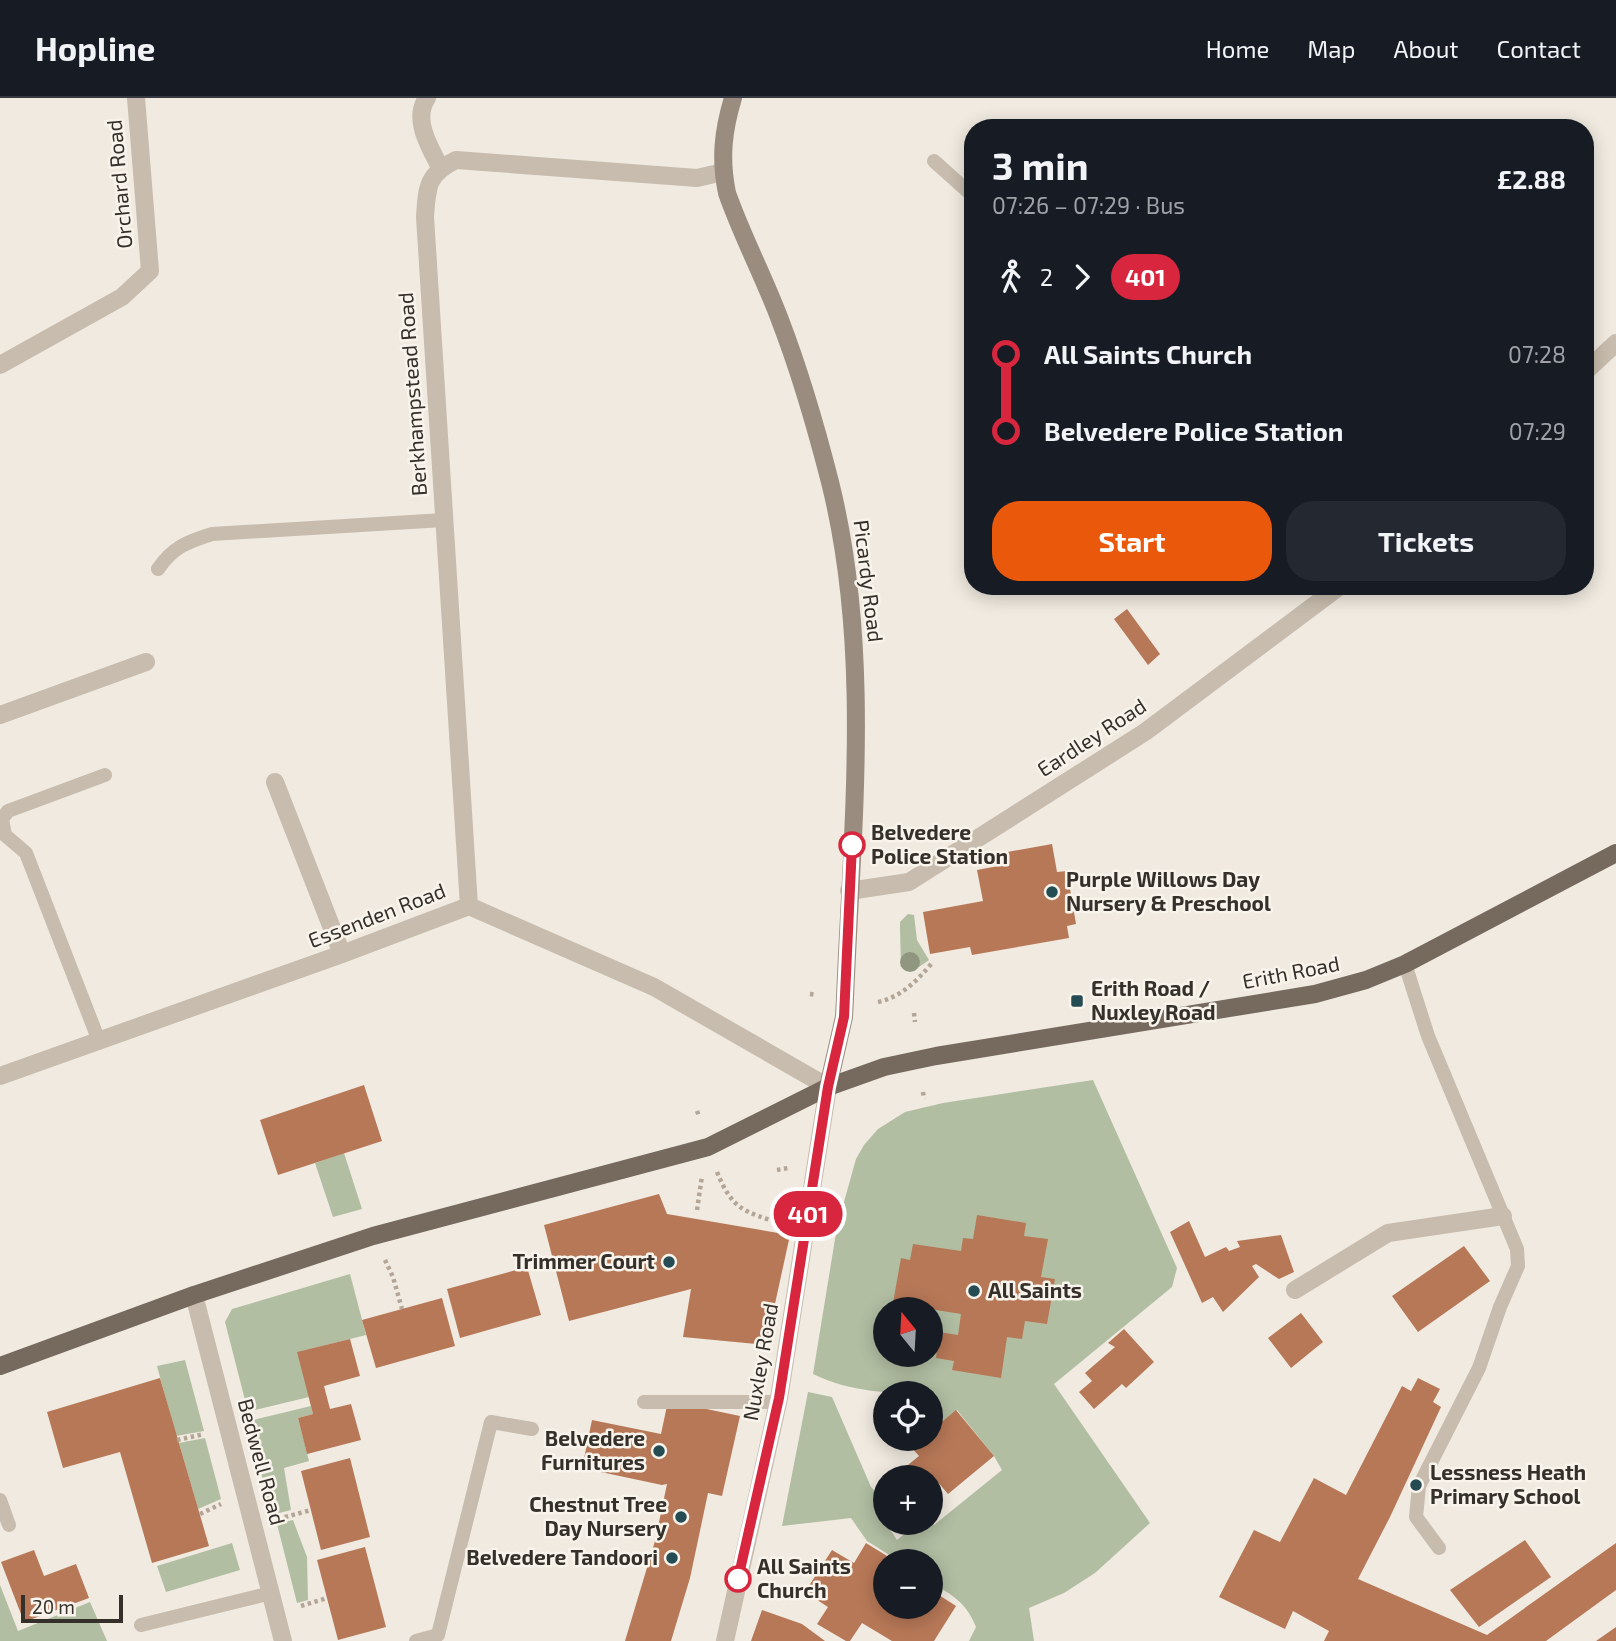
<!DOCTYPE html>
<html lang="en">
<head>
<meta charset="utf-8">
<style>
  body { margin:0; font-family:"Exo 2",sans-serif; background:#242831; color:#f1f3f6; height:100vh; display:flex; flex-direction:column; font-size:26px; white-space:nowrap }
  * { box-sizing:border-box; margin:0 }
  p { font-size:23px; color:#9ea1a6 }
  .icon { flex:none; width:38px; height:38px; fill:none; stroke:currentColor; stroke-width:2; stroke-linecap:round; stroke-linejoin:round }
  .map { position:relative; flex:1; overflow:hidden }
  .side { position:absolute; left:964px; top:21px; width:630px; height:476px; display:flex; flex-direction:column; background:#171b24; border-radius:28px; box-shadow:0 4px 18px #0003 }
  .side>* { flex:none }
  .badge { padding:0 14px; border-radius:23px; font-size:24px; line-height:46px }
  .needle { width:46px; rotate:342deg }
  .buttons { position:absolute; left:873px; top:1199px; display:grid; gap:14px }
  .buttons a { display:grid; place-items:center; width:70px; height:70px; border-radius:50%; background:#171b24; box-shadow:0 4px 18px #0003; font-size:35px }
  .scale { position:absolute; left:21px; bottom:18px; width:102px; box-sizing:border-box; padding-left:7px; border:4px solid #36302b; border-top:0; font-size:19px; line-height:24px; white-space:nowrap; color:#36302b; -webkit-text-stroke:5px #f8f4ec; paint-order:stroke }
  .map>.badge { position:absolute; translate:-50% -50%; box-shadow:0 0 0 4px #fff }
  .legs { display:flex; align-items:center; gap:10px; height:77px; padding:0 28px; font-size:23px }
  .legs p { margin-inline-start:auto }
  .headline { display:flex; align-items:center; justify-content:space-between; height:119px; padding:0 28px }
  h1 { font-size:38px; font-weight:700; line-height:52px }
  .button { display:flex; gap:14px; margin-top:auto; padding:14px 28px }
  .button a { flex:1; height:80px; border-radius:28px; background:#ea580c; color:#fff; font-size:28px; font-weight:700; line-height:80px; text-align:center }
  .button a+a { background:#242831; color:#f1f3f6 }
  ul { padding:0 28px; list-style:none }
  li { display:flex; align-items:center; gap:24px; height:77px; font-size:26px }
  li i { display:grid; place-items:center; width:10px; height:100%; margin:0 9px; background:currentColor }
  li i::after { content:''; width:18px; height:18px; margin:-9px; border:5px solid; border-radius:50%; background:#171b24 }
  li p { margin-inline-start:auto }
  li:first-child i { background:linear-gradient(#0000 50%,currentColor 0) }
  li:last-child i { background:linear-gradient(currentColor 50%,#0000 0) }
  header { display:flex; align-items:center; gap:42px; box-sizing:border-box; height:98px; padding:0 35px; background:#171b24; border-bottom:2px solid #363941 }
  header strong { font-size:33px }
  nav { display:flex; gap:38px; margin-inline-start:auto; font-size:24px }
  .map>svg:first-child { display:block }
</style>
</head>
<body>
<header>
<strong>Hopline</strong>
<nav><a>Home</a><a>Map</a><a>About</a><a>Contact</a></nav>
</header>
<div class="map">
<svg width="1616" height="1543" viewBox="0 0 1616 1543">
  <rect width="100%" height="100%" fill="#f0eae0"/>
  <path fill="#b1bea2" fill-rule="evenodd" d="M 908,816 L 914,817 L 917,842 L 929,862 L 919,869 L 901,869 L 900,831 L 900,824 Z
    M 1093,982 L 1177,1170 L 1172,1189 L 1054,1286 L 1150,1425 L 1095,1475 L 1064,1495 L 1029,1510 L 1034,1543 L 969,1543 L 976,1529 C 966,1504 953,1498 931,1484 L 931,1463 L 899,1463 L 867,1443 L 851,1420 L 782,1428 L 808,1294 L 832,1299 L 871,1389 L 876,1394 L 885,1390 L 885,1413 L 881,1418 L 897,1442 L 918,1425 L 931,1423 L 934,1427 L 1002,1372 L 994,1358 L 957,1312 L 931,1333 L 931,1295 C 889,1295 852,1295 813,1276 L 837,1129 L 856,1061 L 864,1047 L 878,1031 L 905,1014 L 943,1005 ZM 886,1211 L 931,1211 L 931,1256 L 886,1256 Z
    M 344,1055 L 362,1111 L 333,1119 L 315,1065 Z
    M 350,1176 L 366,1237 L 298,1254 L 309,1299 L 255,1312 L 252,1301 L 245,1302 L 225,1224 L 232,1211 Z
    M 185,1262 L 204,1333 L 176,1338 L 157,1268 Z
    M 311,1308 L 313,1316 L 298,1320 L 309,1363 L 284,1370 L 291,1412 L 271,1417 L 249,1323 Z
    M 205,1340 L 221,1401 L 198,1411 L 179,1345 Z
    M 293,1422 L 307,1459 L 308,1502 L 297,1505 L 277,1426 Z
    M 232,1445 L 240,1472 L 166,1494 L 157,1468 Z
    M 0,1487 L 18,1533 L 90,1504 L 107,1543 L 0,1543 Z"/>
  <path fill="#b77857" d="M 1127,511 L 1160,556 L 1148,567 L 1114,521 Z
    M 1052,746 L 1057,774 L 1067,773 L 1076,826 L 1067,828 L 1069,840 L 972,857 L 970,849 L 930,856 L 923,814 L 983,803 L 977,772 L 1004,767 L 1002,755 Z
    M 364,987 L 382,1043 L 278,1077 L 260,1022 Z
    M 659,1096 L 667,1116 L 790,1137 L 766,1247 L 683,1239 L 691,1191 L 569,1223 L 544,1127 Z
    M 977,1117 L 1026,1125 L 1024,1138 L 1048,1141 L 1041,1179 L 1055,1181 L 1047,1226 L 1025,1223 L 1022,1241 L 1007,1239 L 1001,1280 L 952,1272 L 954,1263 L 936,1260 L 939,1234 L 958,1237 L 961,1216 L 893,1205 L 901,1160 L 910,1162 L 913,1146 L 961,1153 L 963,1140 L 973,1141 Z
    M 1189,1123 L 1205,1159 L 1226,1149 L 1229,1153 L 1240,1149 L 1237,1143 L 1281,1137 L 1294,1174 L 1279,1181 L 1256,1166 L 1252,1168 L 1259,1179 L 1223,1214 L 1213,1199 L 1202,1205 L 1170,1134 Z
    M 1464,1148 L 1490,1183 L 1418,1234 L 1392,1198 Z
    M 527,1169 L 541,1217 L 460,1240 L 447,1191 Z
    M 442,1200 L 455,1248 L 376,1270 L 362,1222 Z
    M 1301,1215 L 1323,1244 L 1291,1270 L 1268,1240 Z
    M 1124,1231 L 1154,1264 L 1126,1290 L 1122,1286 L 1094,1311 L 1079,1294 L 1092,1283 L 1085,1275 L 1115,1249 L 1108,1245 Z
    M 350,1241 L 360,1278 L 324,1288 L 330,1311 L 351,1306 L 361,1342 L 307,1356 L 298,1320 L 313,1316 L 297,1254 Z
    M 160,1280 L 209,1448 L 152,1465 L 120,1354 L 63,1370 L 47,1314 Z
    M 1418,1280 L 1440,1291 L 1433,1304 L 1441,1309 L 1390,1419 L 1358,1481 L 1487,1537 L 1616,1445 L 1616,1492 L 1546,1543 L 1324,1543 L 1329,1533 L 1293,1513 L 1285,1531 L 1219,1499 L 1254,1432 L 1280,1444 L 1314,1380 L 1346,1397 L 1402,1288 L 1411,1293 Z
    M 668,1303 L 740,1318 L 722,1398 L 708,1395 L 690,1480 L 671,1543 L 625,1543 L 655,1443 L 667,1386 L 662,1387 L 582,1370 L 592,1322 L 661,1336 Z
    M 956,1312 L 994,1358 L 948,1396 L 937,1383 L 931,1389 L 931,1379 L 910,1379 L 903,1371 L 919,1358 L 911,1349 L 922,1340 L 931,1340 L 931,1333 Z
    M 350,1360 L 370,1439 L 321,1452 L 301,1373 Z
    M 1525,1442 L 1551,1479 L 1479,1529 L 1450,1492 Z
    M 866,1445 L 895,1463 L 886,1463 L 886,1508 L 931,1508 L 931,1492 L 956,1508 L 934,1543 L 892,1543 L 862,1525 L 850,1543 L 846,1543 L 817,1526 L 828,1509 L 805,1494 L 832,1452 L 854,1465 Z
    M 365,1449 L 386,1529 L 338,1542 L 317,1462 Z
    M 34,1452 L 44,1478 L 76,1466 L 89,1500 L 24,1524 L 1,1464 Z
    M 762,1512 L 802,1526 L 825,1543 L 751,1543 Z
    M 1616,1529 L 1616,1543 L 1596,1543 Z"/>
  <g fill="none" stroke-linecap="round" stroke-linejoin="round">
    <path stroke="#b3a697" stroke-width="4.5" stroke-dasharray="3.5 3.5" stroke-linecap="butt" d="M 810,896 L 816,897
      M 878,904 C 901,899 917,883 932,865
      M 914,915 L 915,924
      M 923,994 L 924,1001
      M 697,1013 L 699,1018
      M 777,1072 L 788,1070
      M 717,1074 C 733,1113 744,1113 782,1126
      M 697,1112 L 702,1078
      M 385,1162 L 393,1179 L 402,1211
      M 177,1342 L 204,1336
      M 200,1416 L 221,1406
      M 278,1421 L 311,1412
      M 301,1508 L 327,1500"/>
    <path stroke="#c7bcad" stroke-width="14" d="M 934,63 L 973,98
      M 158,471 C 173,449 187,444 212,436 L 444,422
      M 1405,866 L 1428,938 L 1517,1151 L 1518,1168 L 1500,1209 L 1479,1270 L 1419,1388 L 1416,1419 L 1439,1450
      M 99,943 L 26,755 L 5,737 L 2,721 L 8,713 L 105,677
      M 644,1304 L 778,1304
      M 0,1402 L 9,1427
      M 141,1527 L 271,1495
      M 416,1543 L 438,1537 L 491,1324 L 532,1331"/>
    <path stroke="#c7bcad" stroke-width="18" d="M 427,0 C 412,21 430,50 440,69
      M 0,267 L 122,199 L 150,173 L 136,0
      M 1586,273 L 1616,245
      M 0,617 L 146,564
      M 275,684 L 342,856
      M 849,793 L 909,784 L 1145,634 L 1340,488
      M 469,808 L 425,119 C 427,89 427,76 456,62 L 697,80 L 723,74
      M 0,978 L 342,856 L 469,808 L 654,889 L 828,989 L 779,1300 L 725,1543
      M 1295,1192 L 1388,1135 L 1503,1118
      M 194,1197 L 283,1543"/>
    <path stroke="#9a8c7f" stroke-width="18" d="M 733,0 C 723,33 720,61 727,95 C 742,138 764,179 780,222 C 800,274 816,329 830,384 C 872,552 852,729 845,900 L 844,919 L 828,989"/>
    <path stroke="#76695e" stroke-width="18" d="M 0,1268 L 194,1197 L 373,1138 L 708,1049 L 828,989 L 884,969 L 936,958 L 1315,896 L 1366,882 L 1405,866 L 1616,755"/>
  </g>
  <circle fill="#909680" cx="910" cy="864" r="10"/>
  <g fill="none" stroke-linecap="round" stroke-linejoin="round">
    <defs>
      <path id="line-1" d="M 738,1481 L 779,1300 L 828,989 L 844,919 L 852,747"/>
    </defs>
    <use href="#line-1" stroke="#fff" stroke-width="16"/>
    <use href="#line-1" stroke="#d7263d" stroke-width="10"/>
  </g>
  <g fill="#fff" stroke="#d7263d" stroke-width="3.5">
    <circle cx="852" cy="747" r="12"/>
    <circle cx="738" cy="1481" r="12"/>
  </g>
  <g fill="#254b53" stroke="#f8f4ec" stroke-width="2.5">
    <circle cx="1052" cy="794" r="7"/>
    <rect x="1070" y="896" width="14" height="14" rx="3.5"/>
    <circle cx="669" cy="1164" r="7"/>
    <circle cx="974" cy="1193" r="7"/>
    <circle cx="659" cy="1353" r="7"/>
    <circle cx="1416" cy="1387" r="7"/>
    <circle cx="681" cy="1419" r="7"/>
    <circle cx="672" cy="1460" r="7"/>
  </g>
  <g text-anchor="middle" stroke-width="5" stroke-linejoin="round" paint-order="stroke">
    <g font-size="21" fill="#36302b" stroke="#f8f4ec">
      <text transform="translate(120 86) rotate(-95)" y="7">Orchard Road</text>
      <text transform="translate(413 296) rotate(-94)" y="7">Berkhampstead Road</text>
      <text transform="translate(868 483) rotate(83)" y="7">Picardy Road</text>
      <text transform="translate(1092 640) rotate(-33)" y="7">Eardley Road</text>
      <text transform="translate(377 818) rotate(-21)" y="7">Essenden Road</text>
      <text transform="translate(1291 875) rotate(-11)" y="7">Erith Road</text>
      <text transform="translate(761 1264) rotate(-80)" y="7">Nuxley Road</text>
      <text transform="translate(261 1364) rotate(75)" y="7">Bedwell Road</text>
    </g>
    <g font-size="21" font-weight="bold" fill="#36302b" stroke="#f8f4ec" text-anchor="start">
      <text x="871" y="742">Belvedere<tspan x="871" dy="24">Police Station</tspan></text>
      <text x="757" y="1476">All Saints<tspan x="757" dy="24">Church</tspan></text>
    </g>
    <g font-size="21" font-weight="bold" fill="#36302b" stroke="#f8f4ec" text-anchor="start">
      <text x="1066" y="789">Purple Willows Day<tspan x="1066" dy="24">Nursery &amp; Preschool</tspan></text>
      <text x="1091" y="898">Erith Road /<tspan x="1091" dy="24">Nuxley Road</tspan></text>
      <text x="655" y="1171" text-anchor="end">Trimmer Court</text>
      <text x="988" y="1200">All Saints</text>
      <text x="645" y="1348" text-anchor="end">Belvedere<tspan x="645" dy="24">Furnitures</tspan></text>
      <text x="1430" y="1382">Lessness Heath<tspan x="1430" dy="24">Primary School</tspan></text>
      <text x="667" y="1414" text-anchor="end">Chestnut Tree<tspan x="667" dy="24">Day Nursery</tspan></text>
      <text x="658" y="1467" text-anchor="end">Belvedere Tandoori</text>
    </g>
  </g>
</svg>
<div class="buttons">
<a><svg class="needle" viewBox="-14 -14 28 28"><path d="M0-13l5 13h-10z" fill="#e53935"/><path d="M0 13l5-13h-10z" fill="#9ea1a6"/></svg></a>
<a><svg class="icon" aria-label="locate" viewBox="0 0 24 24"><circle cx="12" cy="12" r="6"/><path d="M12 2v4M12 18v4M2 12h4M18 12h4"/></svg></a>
<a>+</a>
<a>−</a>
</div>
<div class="scale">20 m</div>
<b class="badge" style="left:808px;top:1116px;background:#d7263d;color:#fff">401</b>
<section class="side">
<div class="headline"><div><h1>3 min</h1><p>07:26 – 07:29 · Bus</p></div><b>£2.88</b></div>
<div class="legs"><svg class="icon" aria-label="walk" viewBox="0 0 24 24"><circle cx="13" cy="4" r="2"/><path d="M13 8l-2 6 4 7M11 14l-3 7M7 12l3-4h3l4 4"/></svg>2<svg class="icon" aria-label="forward" viewBox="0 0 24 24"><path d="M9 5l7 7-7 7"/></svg><b class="badge" style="background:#d7263d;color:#fff">401</b></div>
<ul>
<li><i style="color:#d7263d"></i><b>All Saints Church</b><p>07:28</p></li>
<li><i style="color:#d7263d"></i><b>Belvedere Police Station</b><p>07:29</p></li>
</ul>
<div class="button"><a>Start</a><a>Tickets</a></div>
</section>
</div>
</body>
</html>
